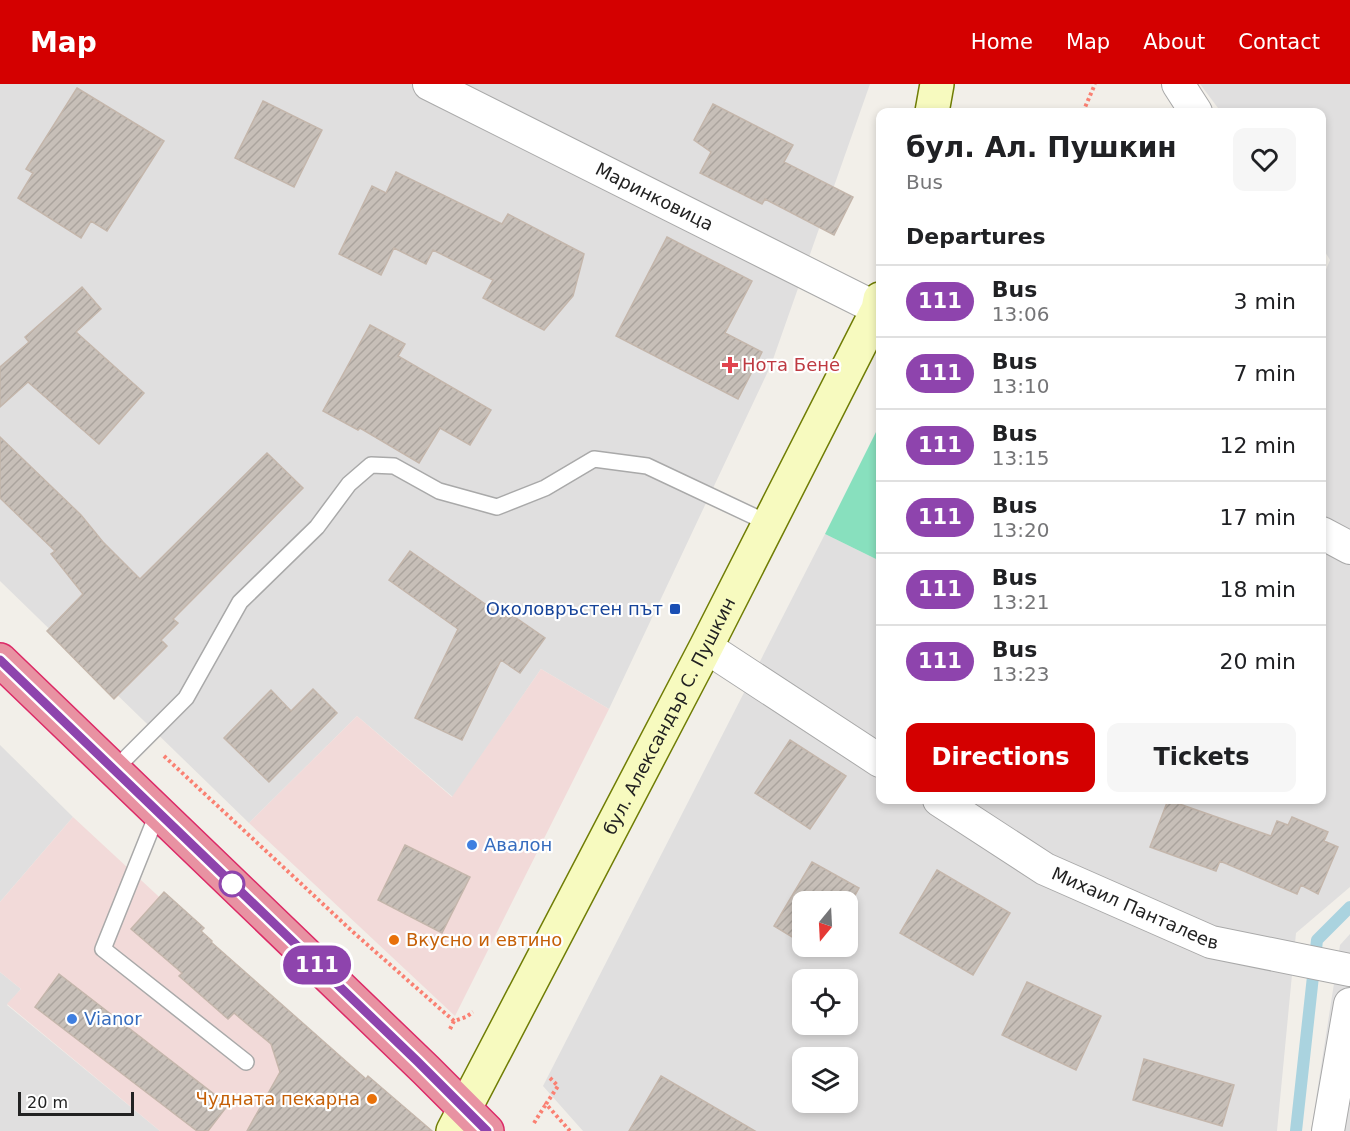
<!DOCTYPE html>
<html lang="en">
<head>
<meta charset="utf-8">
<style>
  body { margin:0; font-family:"DejaVu Sans",sans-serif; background:#f6f6f6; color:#202124; height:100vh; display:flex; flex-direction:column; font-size:22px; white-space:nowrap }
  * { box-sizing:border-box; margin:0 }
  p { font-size:20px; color:#757577 }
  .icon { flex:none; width:33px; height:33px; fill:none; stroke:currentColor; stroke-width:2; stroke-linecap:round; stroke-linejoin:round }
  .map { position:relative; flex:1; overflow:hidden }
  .sheet { position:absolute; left:876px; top:24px; width:450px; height:696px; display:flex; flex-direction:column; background:#fff; border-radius:12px; box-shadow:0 3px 9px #0003 }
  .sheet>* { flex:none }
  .badge { padding:0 12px; border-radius:20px; font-size:21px; line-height:39px }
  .needle { width:39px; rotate:198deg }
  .fabs { position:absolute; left:792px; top:807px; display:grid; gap:12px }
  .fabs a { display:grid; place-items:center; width:66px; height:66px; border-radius:12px; background:#fff; box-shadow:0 3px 9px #0003; font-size:30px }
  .scale { position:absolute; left:18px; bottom:15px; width:116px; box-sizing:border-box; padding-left:6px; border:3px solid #222; border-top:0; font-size:16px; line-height:21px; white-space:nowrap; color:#222; -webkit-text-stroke:4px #fff; paint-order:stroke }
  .map>.badge { position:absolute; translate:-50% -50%; box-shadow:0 0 0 3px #fff }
  h2 { padding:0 30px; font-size:22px; line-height:54px }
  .round { display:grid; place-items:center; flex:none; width:63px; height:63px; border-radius:12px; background:#f6f6f6 }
  .headline { display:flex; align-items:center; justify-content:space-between; height:102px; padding:0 30px }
  h1 { font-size:28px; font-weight:600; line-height:45px }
  .button { display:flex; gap:12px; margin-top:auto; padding:12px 30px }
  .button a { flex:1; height:69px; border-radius:12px; background:#d40000; color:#fff; font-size:24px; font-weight:600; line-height:69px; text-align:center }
  .button a+a { background:#f6f6f6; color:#202124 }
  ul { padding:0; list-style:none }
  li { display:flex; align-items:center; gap:18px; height:72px; padding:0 30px; border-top:2px solid #e0e0e0 }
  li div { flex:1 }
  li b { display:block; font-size:22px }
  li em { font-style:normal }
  li .badge { min-width:66px; font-weight:700; text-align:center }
  header { display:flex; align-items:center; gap:36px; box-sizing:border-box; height:84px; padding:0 30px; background:#d40000; color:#fff }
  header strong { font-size:28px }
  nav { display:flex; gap:33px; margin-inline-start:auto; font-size:21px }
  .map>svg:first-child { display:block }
</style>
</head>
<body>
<header>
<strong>Map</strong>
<nav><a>Home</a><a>Map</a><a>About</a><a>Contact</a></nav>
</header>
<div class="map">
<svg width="1350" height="1047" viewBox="0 0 1350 1047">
  <defs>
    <pattern id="building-hatch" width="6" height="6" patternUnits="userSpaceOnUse" patternTransform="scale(1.5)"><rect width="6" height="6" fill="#c7bfb8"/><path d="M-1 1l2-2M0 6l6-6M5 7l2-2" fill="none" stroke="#aba49e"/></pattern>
  </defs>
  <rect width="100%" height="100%" fill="#f2efe9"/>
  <path fill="#e0dfdf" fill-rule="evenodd" d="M 0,0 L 870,0 L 771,281 L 609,625 L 541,585 L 453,713 L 357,632 L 249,739 L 0,497 Z
    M 1200,0 L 1350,0 L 1350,803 L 1296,849 L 1277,1047 L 583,1047 L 543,1002 L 825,450 L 880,477 L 880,716 L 1322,716 L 1322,195 L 1330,176 L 1322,163 L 1322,28 L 1221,28 ZM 802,818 L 848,818 L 848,862 L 802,862 ZM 802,896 L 848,896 L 848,940 L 802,940 ZM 802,974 L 848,974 L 848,1018 L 802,1018 Z
    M 0,661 L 73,733 L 0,818 Z
    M 1350,850 L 1350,1047 L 1311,1047 L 1340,861 Z
    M 0,888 L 21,905 L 7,921 L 160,1047 L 0,1047 Z"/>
  <path fill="#f2dad9" d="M 541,585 L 609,625 L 455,932 L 249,739 L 357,632 L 452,713 Z
    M 73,733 L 402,1038 L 396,1047 L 160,1047 L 7,920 L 21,905 L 0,888 L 0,818 Z"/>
  <path fill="#88e0be" d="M 880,340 L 880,477 L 825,450 Z"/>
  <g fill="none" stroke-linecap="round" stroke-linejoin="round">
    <path stroke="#aad3df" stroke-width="12" d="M 1296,1047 L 1317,856 L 1350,823"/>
  </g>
  <path fill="url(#building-hatch)" stroke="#c4b6ab" stroke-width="1.5" d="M 77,4 L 164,57 L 107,147 L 91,137 L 81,154 L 18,114 L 33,89 L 26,85 Z
    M 263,17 L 322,46 L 294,103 L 235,74 Z
    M 713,20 L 793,61 L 784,78 L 853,113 L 834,151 L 765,115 L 762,120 L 700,89 L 711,68 L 694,56 Z
    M 396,88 L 502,140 L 508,130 L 584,170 L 573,212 L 544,246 L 483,214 L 493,196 L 433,166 L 426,180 L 394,164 L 381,191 L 339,170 L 372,102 L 386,109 Z
    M 667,153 L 752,197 L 725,249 L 762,268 L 738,315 L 616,252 Z
    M 82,203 L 101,225 L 76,248 L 144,309 L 99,360 L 28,298 L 0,323 L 0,283 L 29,258 L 25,253 Z
    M 370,241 L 405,260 L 398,272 L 491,326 L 470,361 L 440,344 L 419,379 L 360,344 L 358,346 L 323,327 Z
    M 0,353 L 81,431 L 103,458 L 140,495 L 267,369 L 303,404 L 173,535 L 178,539 L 161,556 L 167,562 L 114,615 L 47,547 L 83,510 L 51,470 L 55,467 L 0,414 Z
    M 410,467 L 505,534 L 509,529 L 545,554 L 520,589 L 501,576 L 462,656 L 415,634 L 458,545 L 389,496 Z
    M 313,605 L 337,629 L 269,698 L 224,654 L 271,606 L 291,627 Z
    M 790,656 L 846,692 L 810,745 L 755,709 Z
    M 1168,716 L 1271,752 L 1277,737 L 1288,741 L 1292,733 L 1328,748 L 1324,757 L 1338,763 L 1318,810 L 1301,801 L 1297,810 L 1220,777 L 1216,787 L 1150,763 Z
    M 405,761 L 470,793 L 442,849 L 378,816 Z
    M 812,778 L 859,804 L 848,824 L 848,818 L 802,818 L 802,859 L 774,842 Z
    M 937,786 L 1010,829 L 973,891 L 900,849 Z
    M 164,808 L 204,844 L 201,847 L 212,857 L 211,858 L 366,995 L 368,992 L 432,1047 L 247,1047 L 280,988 L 271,960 L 234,929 L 228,935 L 179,892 L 182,889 L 131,845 Z
    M 59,890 L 228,1021 L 208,1047 L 197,1047 L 35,923 Z
    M 1027,898 L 1101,932 L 1076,986 L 1002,951 Z
    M 1144,975 L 1234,1001 L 1222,1042 L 1133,1016 Z
    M 661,992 L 755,1047 L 629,1047 Z"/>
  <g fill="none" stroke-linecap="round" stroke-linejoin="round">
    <defs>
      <path id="lane" d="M 114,686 L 186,614 L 240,518 L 317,443 L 349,400 L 371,381 L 394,382 L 439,407 L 497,423 L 545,404 L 594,375 L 647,382 L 768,439
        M 158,728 L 103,865 L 246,978"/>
      <g id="street">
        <path id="s1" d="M 429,0 L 880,226"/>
        <path d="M 1178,0 L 1196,28"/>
        <path d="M 1322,449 L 1350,464"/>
        <path d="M 706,563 L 880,677"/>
        <path id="s2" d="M 939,716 L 1045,785 L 1211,858 L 1350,886"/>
        <path d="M 1328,1047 L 1350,920"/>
      </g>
      <g id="secondary">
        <path d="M 932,28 L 937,0"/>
        <path id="s3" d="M 453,1047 L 706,563 L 878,225 L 880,215"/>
      </g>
      <path id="highway" d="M 0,576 L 426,986 L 487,1047"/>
    </defs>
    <use href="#lane" stroke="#a9a9a9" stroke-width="18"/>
    <use href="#street" stroke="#a9a9a9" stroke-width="34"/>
    <use href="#secondary" stroke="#707d05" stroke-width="36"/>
    <use href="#highway" stroke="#dc2a67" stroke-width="36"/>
    <path stroke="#fa8072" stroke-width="4" stroke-dasharray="3 3" stroke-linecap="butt" d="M 1083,28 L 1095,0
      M 164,672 L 353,848 L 454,937
      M 450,945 L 454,937 L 466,933 L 473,928
      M 550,994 L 558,1002 L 546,1020 L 570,1047
      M 534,1039 L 546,1020"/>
    <use href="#lane" stroke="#fff" stroke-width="15"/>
    <use href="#street" stroke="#fff" stroke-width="32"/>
    <use href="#secondary" stroke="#f7fabf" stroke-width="33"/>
    <use href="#highway" stroke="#e892a2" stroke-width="33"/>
  </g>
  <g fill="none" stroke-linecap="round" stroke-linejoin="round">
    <defs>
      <path id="line" d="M 0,576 L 417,977 L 487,1047"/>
    </defs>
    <use href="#line" stroke="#fff" stroke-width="14"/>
    <use href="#line" stroke="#8e44ad" stroke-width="9"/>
  </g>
  <path fill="#e0444e" stroke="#fff" stroke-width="2" d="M727 272h6v6h6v6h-6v6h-6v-6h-6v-6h6z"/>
  <rect fill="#1a4fb4" stroke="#fff" stroke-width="2" x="669" y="519" width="12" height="12" rx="3"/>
  <g fill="#3f7fe0" stroke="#fff" stroke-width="2">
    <circle cx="472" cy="761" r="6"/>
    <circle cx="72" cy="935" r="6"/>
  </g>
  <circle fill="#fff" stroke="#8e44ad" stroke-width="3" cx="232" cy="800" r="12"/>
  <g fill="#e8710a" stroke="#fff" stroke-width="2">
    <circle cx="394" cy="856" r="6"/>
    <circle cx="372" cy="1015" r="6"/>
  </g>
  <g text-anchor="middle" stroke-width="4.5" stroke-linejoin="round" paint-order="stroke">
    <g font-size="18" fill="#222" stroke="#fff">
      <text dy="6" stroke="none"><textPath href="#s1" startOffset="252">Маринковица</textPath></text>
      <text dy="6" stroke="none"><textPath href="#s3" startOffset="468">бул. Александър С. Пушкин</textPath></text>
      <text dy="6" stroke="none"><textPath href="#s2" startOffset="225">Михаил Панталеев</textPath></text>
    </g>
    <g font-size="18" fill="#be3a42" stroke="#fff" text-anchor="start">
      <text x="742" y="287">Нота Бене</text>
    </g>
    <g font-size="18" fill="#164399" stroke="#fff" text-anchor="end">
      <text x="663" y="531">Околовръстен път</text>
    </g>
    <g font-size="18" fill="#366cbe" stroke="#fff" text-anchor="start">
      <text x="484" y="767">Авалон</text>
      <text x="84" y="941">Vianor</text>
    </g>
    <g font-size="18" fill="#c56008" stroke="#fff" text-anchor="start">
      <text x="406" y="862">Вкусно и евтино</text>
      <text x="360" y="1021" text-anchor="end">Чудната пекарна</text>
    </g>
  </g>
</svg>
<div class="fabs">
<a><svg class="needle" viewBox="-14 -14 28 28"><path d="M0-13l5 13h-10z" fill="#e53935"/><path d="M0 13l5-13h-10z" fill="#757577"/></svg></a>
<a><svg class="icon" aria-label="locate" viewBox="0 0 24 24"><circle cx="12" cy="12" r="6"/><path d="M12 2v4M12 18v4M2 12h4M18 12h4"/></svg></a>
<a><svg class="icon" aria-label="layers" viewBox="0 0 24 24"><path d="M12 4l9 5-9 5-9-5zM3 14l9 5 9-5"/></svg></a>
</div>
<div class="scale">20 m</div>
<b class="badge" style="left:317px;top:881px;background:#8e44ad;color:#fff">111</b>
<section class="sheet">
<div class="headline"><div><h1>бул. Ал. Пушкин</h1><p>Bus</p></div><a class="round"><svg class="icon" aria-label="heart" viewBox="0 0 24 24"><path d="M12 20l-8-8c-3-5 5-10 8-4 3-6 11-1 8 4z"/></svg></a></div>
<h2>Departures</h2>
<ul>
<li><span class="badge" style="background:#8e44ad;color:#fff">111</span><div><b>Bus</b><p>13:06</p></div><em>3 min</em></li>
<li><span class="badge" style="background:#8e44ad;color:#fff">111</span><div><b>Bus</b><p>13:10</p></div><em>7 min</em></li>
<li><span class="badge" style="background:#8e44ad;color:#fff">111</span><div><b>Bus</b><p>13:15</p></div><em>12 min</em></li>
<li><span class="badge" style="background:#8e44ad;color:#fff">111</span><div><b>Bus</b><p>13:20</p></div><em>17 min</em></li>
<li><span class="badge" style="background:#8e44ad;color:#fff">111</span><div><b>Bus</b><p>13:21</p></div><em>18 min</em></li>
<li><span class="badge" style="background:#8e44ad;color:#fff">111</span><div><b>Bus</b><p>13:23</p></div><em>20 min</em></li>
</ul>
<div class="button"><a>Directions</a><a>Tickets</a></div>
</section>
</div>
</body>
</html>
